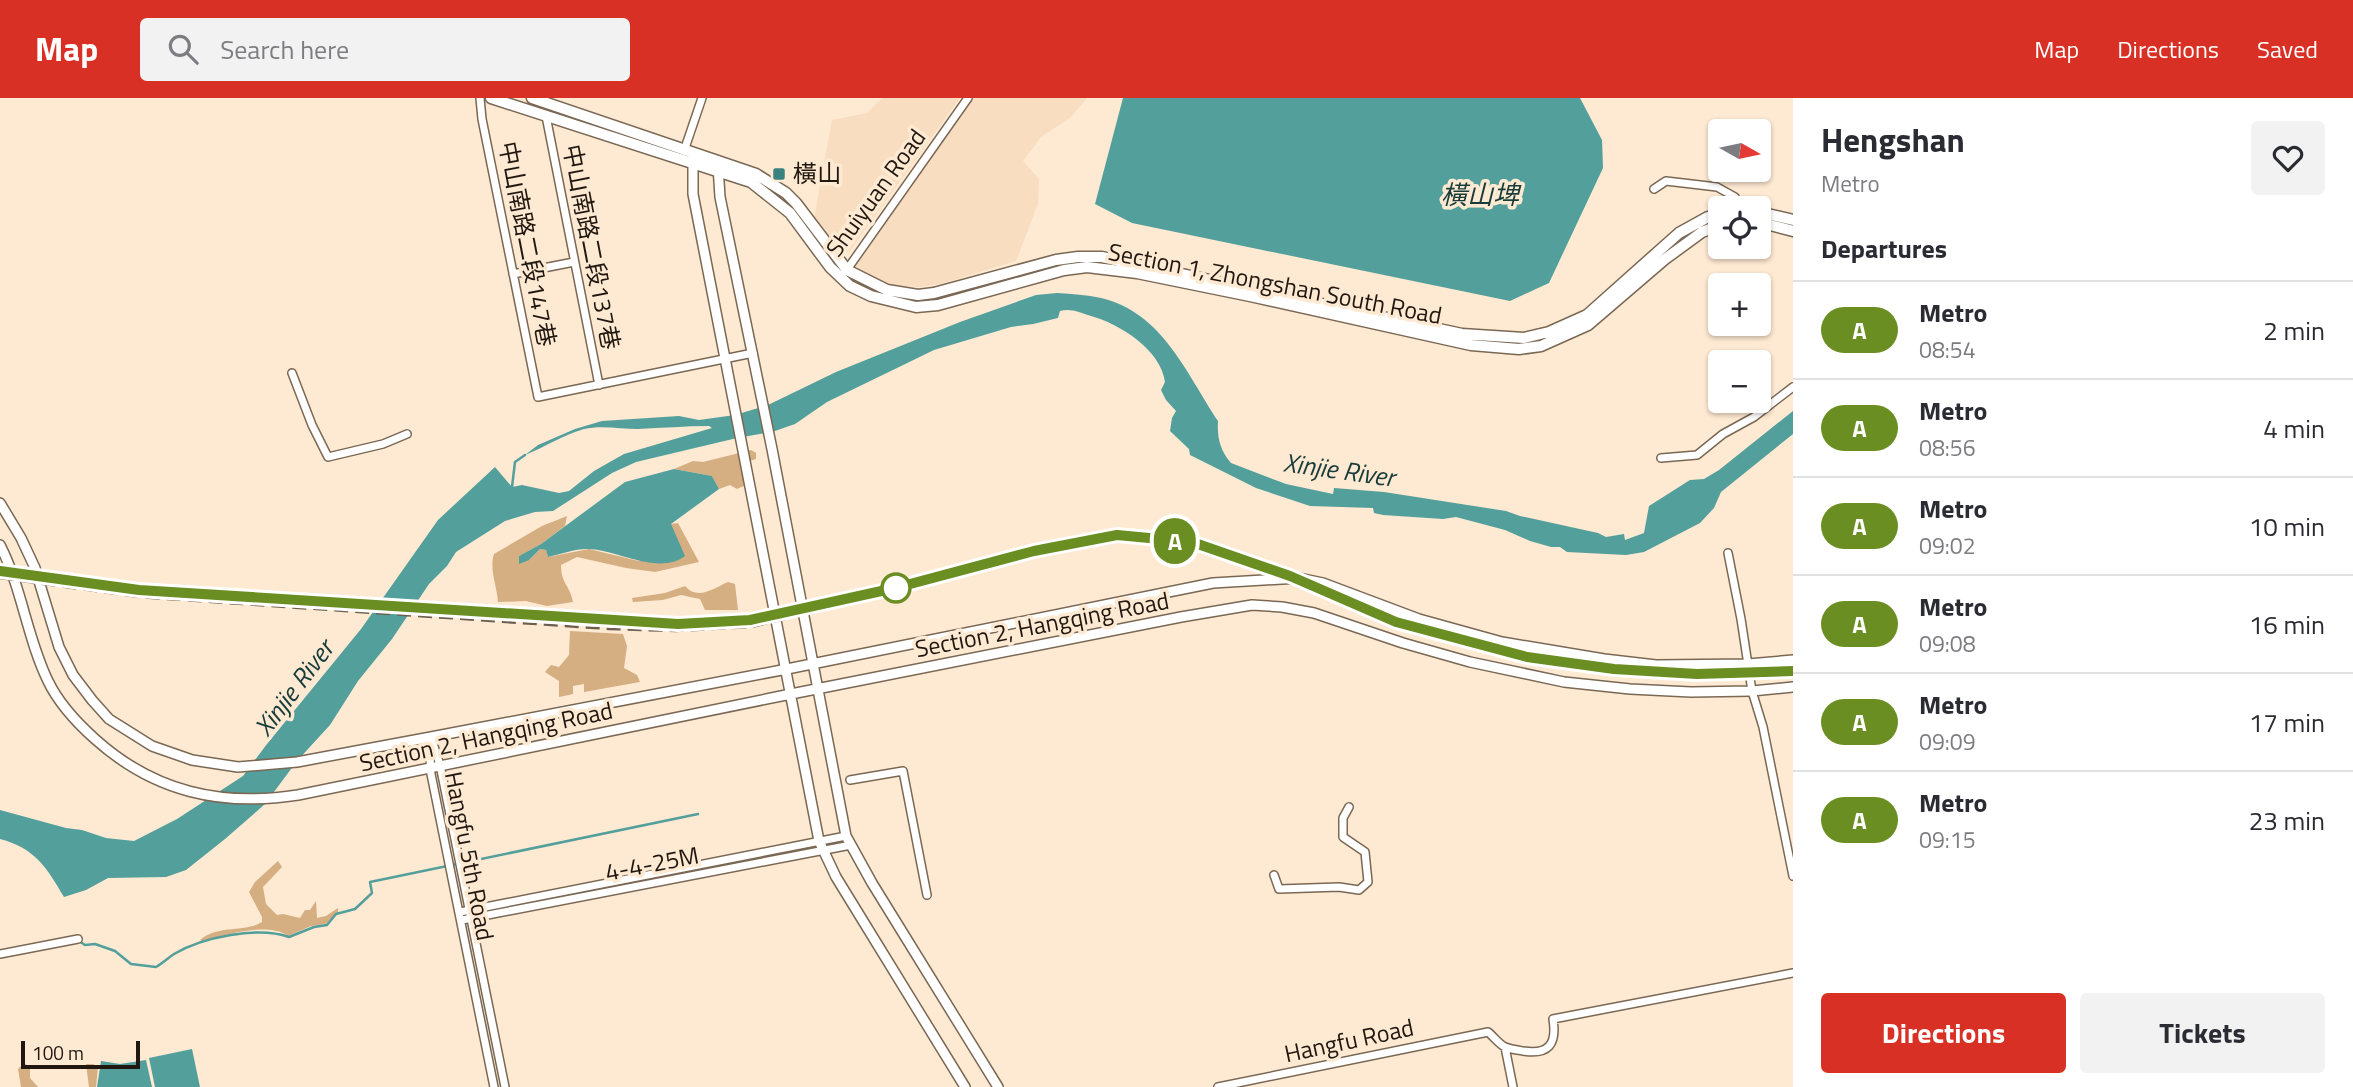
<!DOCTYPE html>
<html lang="en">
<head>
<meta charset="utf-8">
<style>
  body { margin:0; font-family:"Titillium Web","Noto Sans TC",sans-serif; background:#f2f2f3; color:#2b2b33; height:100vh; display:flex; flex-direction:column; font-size:26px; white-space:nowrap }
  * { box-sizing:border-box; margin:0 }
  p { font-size:23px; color:#7c7c81 }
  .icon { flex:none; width:38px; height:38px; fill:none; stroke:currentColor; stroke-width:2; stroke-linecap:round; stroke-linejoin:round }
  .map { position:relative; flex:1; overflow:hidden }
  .side { display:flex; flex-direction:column; background:#fff; width:560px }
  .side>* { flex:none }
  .badge { padding:0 14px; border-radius:23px; font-size:24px; line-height:46px }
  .needle { width:46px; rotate:99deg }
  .buttons { position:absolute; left:1708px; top:21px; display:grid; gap:14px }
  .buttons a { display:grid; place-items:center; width:63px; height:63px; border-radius:7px; background:#fff; box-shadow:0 2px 5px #0004; font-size:35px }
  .scale { position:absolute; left:21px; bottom:18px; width:119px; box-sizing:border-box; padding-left:7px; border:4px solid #201810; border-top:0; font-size:19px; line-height:24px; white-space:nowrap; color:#201810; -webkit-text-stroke:5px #fee9d2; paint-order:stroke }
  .map>.badge { position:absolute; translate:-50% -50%; box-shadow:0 0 0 4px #fff }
  h2 { padding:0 28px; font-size:26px; line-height:63px }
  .round { display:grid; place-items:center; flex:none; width:74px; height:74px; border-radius:7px; background:#f2f2f3 }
  .summary { display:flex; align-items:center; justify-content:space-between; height:119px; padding:0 28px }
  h1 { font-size:33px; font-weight:700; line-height:52px }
  .button { display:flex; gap:14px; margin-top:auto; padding:14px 28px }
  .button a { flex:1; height:80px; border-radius:7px; background:#d93025; color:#fff; font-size:28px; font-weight:700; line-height:80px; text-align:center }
  .button a+a { background:#f2f2f3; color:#2b2b33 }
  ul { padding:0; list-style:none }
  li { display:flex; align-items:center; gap:21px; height:98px; padding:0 28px; border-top:2px solid #e1e1e2 }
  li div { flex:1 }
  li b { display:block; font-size:26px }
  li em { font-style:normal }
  li .badge { min-width:77px; font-weight:700; text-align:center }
  header { display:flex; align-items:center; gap:42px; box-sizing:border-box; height:98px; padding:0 35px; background:#d93025; color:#fff }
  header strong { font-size:33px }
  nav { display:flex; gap:38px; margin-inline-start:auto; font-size:24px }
  .search { width:490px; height:63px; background:#f2f2f3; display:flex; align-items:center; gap:18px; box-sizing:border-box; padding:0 24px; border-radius:7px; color:#7c7c81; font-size:26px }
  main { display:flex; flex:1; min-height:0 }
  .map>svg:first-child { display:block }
</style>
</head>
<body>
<header>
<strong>Map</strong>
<div class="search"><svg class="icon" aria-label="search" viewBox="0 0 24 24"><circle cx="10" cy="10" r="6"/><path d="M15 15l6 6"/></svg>Search here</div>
<nav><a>Map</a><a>Directions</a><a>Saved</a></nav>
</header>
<main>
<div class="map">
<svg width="1793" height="989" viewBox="0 0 1793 989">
  <rect width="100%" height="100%" fill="#fee9d2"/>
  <path fill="#f8ddc0" d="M 882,0 L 960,0 L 849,154 L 843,155 L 835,151 L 814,120 L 832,22 L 867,15 Z
    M 972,0 L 1087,0 L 1071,19 L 1041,39 L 1023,63 L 1039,81 L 1038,106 L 1016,163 L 941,186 L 920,189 L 891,188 L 861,174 L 855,169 Z"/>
  <path fill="#d5ae81" d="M 751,352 L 756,355 L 756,361 L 746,364 L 746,387 L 737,391 L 730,387 L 719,391 L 712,378 L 674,371 L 693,363 L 703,364 Z
    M 567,418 L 565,428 L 541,446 L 519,458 L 529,462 L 540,451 L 546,452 L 548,459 L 589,451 L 639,463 L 671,426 L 678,425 L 699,464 L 655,474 L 626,470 L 577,459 L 561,467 C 561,486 570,487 573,504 L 547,508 L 526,503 L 498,504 C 497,488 489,471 494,456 L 542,428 Z
    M 728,484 L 735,486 L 738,512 L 705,512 L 700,501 L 681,497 L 663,502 L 633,504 L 632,500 L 665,495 L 685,488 C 698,503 714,490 728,484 Z
    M 570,533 L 623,536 L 627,548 L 624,570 L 637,577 L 640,584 L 584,594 L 584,586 L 573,588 L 573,596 L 559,599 L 559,583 L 545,574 L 551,567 L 559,569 L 569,557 Z
    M 278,763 L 282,769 L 263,789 L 266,806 L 277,817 L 283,816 L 300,820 L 305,812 L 310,812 L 316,803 L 317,820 L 326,818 L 338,810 L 338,814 L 326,826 L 311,828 L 288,838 C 269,824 224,836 204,844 L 200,842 C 219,826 245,835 262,824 L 262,819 L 249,794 L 255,784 Z
    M 24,965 L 30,969 L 30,980 L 38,989 L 21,989 L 18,971 Z
    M 86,966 L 93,966 L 98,969 L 96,989 L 89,989 Z"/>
  <path fill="#539f9b" d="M 1123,0 L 1580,0 L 1602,42 L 1603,70 L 1549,185 L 1510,203 L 1132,125 L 1095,106 Z
    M 1057,195 C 1072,196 1087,197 1101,200 C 1163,215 1186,275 1218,323 C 1217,340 1220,352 1231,365 L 1286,386 L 1333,396 L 1334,390 L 1384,394 L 1506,413 L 1520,418 L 1598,435 L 1606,439 L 1624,436 L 1625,442 L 1644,435 L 1649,408 L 1690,382 L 1704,381 L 1719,372 L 1793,313 L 1793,336 L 1721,394 L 1714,410 L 1700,425 L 1644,454 L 1626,457 L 1567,454 L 1560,449 L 1551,449 L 1530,443 L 1505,432 L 1456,419 L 1443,421 L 1383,417 L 1374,415 L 1373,410 L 1310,408 L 1256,390 L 1190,357 L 1189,351 L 1170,333 L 1172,320 L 1176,313 L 1166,302 L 1161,292 L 1165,284 C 1161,252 1120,226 1091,218 C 1080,215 1072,210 1060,213 L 1058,220 L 1033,226 L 1011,229 L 934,252 L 827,304 L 795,326 L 772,334 L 737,340 L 636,364 L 612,375 L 553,413 L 535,414 L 505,423 L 456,454 L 447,468 L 429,486 L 392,541 L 358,583 L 330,627 L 297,663 L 265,706 L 225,741 L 186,772 L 166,779 L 108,780 L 86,792 L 64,799 C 47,770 35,750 0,741 L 0,712 L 66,730 L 82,732 L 106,740 L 134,743 L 177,721 L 243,678 L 267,646 L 361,531 L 438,422 L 495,369 L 512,389 L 522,387 L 559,395 L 569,393 L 594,373 L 624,356 L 712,330 L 709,328 C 685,328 662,330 638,331 C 621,331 601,327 584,331 C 563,337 545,349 525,357 L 538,347 L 575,331 L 602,323 L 679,318 L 699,322 L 735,317 L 768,307 L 836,274 L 960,224 L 1036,197 Z
    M 674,371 L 712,378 L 719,391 L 671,426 L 685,458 C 658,478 616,451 587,451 C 574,451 561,456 548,459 L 546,452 L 540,451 L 529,462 L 519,466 L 519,458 L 541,446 L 625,384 Z
    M 192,951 L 200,989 L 155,989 L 149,960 Z
    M 146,962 L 152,989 L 97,989 L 101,963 L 120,966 Z"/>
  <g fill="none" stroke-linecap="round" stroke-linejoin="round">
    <path stroke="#539f9b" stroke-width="2.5" d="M 512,389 L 515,364 L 525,357
      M 79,843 L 85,847 L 95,846 L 115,853 L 131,866 L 156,869 C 163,865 168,860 174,856 C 203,839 258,828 289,839 L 314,829 L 327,827 L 336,816 L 355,811 L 372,795 L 370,784 L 698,716"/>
    <defs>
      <path id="minor" d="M 480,0 L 482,21 L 538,299 L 753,255
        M 546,18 L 599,287
        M 684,53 L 702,0
        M 1654,91 L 1666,83 L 1717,89 L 1735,99
        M 846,173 L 968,0
        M 513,176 L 574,164
        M 292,275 L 312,327 L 328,359 L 383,346 L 407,336
        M 1661,360 L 1697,357 L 1723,336 L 1754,319 L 1793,289
        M 1728,455 L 1741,521 L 1752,593 L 1763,629 L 1793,778
        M 431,639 L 440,667 L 505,989
        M 431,646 L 430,671 L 494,989
        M 850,682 L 903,673 L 927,797
        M 1274,777 L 1279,791 L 1339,789 L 1359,792 L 1368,784 L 1365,754 L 1343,739 L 1343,720 L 1349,709
        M 460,814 L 846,738
        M 462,822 L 851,747
        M 0,856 L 78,841
        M 1505,949 L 1513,989
        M 1218,989 L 1488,934 C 1493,938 1499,946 1505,949 C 1510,951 1517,952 1523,953 C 1549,957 1557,946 1553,921 L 1793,875"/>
      <path id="tertiary" d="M 693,60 L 693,96 L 819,743 L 836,779 L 965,989
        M 718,68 L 720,99 L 772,351 L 846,738 L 872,785 L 998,989
        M 0,405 L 21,440 L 35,470 L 59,549 L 73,577 L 92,602 L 109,621 L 152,648 L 192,662 L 238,669 L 297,664 L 431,639 L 787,571 L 1213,485 L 1299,480 L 1323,485 L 1419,521 L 1502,544 L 1604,561 L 1656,567 L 1748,566 L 1793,562
        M 0,447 C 22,490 27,540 48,583 C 59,606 76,624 95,641 C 154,694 221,709 298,697 L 791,596 L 1181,519 L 1252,507 L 1282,509 L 1314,515 L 1403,545 L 1470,564 L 1564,584 L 1630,591 L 1691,594 L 1752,593 L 1793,589"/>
      <path id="secondary" d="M 491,0 L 751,84 L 790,115 L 830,169 L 850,188 L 871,198 L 916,209 L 938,207 L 1064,172 L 1087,169 L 1137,175 L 1250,198 L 1471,247 L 1519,251 L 1541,248 L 1588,227 L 1665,161 L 1702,134 L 1720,127
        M 532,0 L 756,76 L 786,95 L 796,105 L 847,172 L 887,192 L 918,197 L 934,195 L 1056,162 L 1078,159 L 1102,159 L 1462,236 L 1524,240 L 1549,234 L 1587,217 L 1679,135 L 1708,119 L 1720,116
        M 1759,114 L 1793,122
        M 1759,124 L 1793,133"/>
    </defs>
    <use href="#minor" stroke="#7a6854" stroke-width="10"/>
    <use href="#tertiary" stroke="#7a6854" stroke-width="12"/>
    <use href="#secondary" stroke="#7a6854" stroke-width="13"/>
    <use href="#minor" stroke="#fff" stroke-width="7"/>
    <use href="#tertiary" stroke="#fff" stroke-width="9"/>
    <use href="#secondary" stroke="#fff" stroke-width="10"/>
    <path stroke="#6c5f52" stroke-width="2.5" stroke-dasharray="14 7" stroke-linecap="butt" d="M 0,480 L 139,499 L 609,531 L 676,533 L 751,529 L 896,494 L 1034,457 L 1118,442 L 1190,450 L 1287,483 L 1395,528 L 1526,564 L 1614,576 L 1697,581 L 1793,577"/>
  </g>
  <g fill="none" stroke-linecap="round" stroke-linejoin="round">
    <defs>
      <path id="line" d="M 0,473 L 139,492 L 678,526 L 750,522 L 895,490 L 1034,453 L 1117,437 L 1192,444 L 1290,478 L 1396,524 L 1527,559 L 1614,571 L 1697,576 L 1793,573"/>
    </defs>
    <use href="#line" stroke="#fff" stroke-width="16"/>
    <use href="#line" stroke="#6b8e23" stroke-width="10"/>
  </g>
  <rect fill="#3a827f" stroke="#fee9d2" stroke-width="2.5" x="772" y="69" width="14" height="14" rx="3.5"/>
  <circle fill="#fff" stroke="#6b8e23" stroke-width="3.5" cx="896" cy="490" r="14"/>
  <g text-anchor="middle" stroke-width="7" stroke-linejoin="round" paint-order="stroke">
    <g font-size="24" fill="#201810" stroke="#fee9d2" text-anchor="start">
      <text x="793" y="84">橫山</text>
    </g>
    <g font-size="24" fill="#201810" stroke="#fee9d2">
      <text transform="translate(876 95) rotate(-54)" y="8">Shuiyuan Road</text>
      <text transform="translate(527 146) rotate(79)" y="8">中山南路二段147巷</text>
      <text transform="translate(591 149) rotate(79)" y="8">中山南路二段137巷</text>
      <text transform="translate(1275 186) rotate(11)" y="8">Section 1, Zhongshan South Road</text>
      <text transform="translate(1042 527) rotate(-11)" y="8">Section 2, Hangqing Road</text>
      <text transform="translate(486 639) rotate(-12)" y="8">Section 2, Hangqing Road</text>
      <text transform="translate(469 758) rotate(79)" y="8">Hangfu 5th Road</text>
      <text transform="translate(652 766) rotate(-11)" y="8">4-4-25M</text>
      <text transform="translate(1349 943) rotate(-12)" y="8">Hangfu Road</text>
    </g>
    <g font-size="26" font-style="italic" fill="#173c3a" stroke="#fee9d2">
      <text x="1480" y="106">橫山埤</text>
      <text transform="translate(1339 372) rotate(8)" y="9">Xinjie River</text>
      <text transform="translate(294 590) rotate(-53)" y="9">Xinjie River</text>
    </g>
  </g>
</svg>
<div class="buttons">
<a><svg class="needle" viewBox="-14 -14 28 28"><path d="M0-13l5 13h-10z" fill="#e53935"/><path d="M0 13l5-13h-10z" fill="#7c7c81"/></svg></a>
<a><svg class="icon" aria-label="locate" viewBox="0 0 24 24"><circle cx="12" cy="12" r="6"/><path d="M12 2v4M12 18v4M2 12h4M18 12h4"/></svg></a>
<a>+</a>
<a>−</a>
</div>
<div class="scale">100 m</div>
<b class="badge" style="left:1175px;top:443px;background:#6b8e23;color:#fff">A</b>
</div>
<section class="side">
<div class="summary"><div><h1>Hengshan</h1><p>Metro</p></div><a class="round"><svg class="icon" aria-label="heart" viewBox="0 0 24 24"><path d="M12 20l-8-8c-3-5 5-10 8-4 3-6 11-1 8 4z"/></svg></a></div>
<h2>Departures</h2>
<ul>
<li><span class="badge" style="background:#6b8e23;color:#fff">A</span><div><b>Metro</b><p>08:54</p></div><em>2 min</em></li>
<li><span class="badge" style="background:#6b8e23;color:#fff">A</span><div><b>Metro</b><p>08:56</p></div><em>4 min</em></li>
<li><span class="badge" style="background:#6b8e23;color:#fff">A</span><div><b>Metro</b><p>09:02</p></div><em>10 min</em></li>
<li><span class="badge" style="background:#6b8e23;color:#fff">A</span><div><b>Metro</b><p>09:08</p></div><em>16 min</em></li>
<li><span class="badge" style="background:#6b8e23;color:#fff">A</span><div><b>Metro</b><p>09:09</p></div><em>17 min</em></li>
<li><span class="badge" style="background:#6b8e23;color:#fff">A</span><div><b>Metro</b><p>09:15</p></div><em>23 min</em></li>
</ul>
<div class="button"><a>Directions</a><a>Tickets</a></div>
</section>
</main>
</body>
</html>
